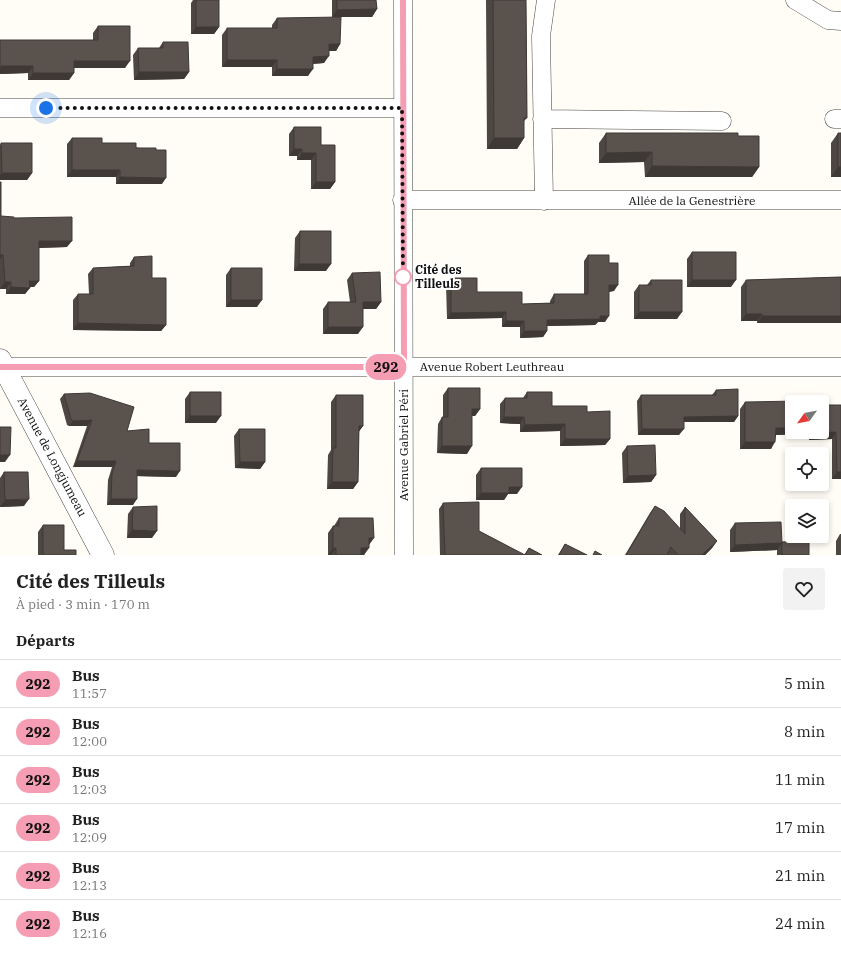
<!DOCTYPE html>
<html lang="fr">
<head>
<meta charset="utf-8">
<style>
  body { margin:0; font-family:"IBM Plex Serif",serif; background:#f2f2f2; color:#222; height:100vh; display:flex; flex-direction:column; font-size:15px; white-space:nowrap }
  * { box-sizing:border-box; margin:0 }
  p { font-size:13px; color:#767676 }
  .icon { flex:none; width:22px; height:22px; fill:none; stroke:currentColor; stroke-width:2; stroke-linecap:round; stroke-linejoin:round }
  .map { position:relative; height:555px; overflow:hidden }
  .sheet { display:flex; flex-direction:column; background:#fff; flex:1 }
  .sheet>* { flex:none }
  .badge { padding:0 8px; border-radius:13px; font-size:14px; line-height:26px }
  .needle { width:26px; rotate:237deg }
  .buttons { position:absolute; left:785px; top:395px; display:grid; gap:8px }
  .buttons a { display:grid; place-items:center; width:44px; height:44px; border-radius:4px; background:#fff; box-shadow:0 2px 6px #0003; font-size:20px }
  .you { position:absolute; width:20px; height:20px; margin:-10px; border:3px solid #fff; border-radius:50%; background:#1a73e8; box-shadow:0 0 0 6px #1a73e833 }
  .map>.badge { position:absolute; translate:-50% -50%; box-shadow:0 0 0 2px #fff }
  h2 { padding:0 16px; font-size:15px; line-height:36px }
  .round { display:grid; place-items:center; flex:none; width:42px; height:42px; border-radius:4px; background:#f2f2f2 }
  .overview { display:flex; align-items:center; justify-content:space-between; height:68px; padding:0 16px }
  h1 { font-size:19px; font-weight:800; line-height:30px }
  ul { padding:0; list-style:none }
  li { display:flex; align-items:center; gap:12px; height:48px; padding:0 16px; border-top:1px solid #e0e0e0 }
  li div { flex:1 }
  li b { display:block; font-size:15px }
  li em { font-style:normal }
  li .badge { min-width:44px; font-weight:700; text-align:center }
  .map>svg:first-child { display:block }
</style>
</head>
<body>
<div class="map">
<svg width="841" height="555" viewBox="0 0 841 555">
  <rect width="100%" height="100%" fill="#fffdf5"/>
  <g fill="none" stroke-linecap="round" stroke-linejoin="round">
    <defs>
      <path id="minor" d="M 403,0 L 404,555
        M 795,0 L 828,20 L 841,21
        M 0,108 L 402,108
        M 542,119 L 722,121
        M 834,119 L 841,119
        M 402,200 L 841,200
        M 544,201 L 541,36 L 546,0
        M 0,367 L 841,367"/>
      <path id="tertiary" d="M 0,360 L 103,555"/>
    </defs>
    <use href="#minor" stroke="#444" stroke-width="19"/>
    <use href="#tertiary" stroke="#444" stroke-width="23"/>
    <use href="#minor" stroke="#fff" stroke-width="18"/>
    <use href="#tertiary" stroke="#fff" stroke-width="22"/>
  </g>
  <path fill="#4d4742" d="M 193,0 L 219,0 L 219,27 L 214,34 L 191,34 L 191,3 Z
    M 332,0 L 376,0 L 377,9 L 372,17 L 332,17 Z
    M 486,0 L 526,0 L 527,118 L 524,121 L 524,138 L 517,149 L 487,149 Z
    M 277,18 L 340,44 L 336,51 L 329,51 L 324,63 L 313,64 L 308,76 L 272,76 L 272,67 L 222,67 L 222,35 L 227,28 L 272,28 L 272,25 Z
    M 98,26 L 125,68 L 74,68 L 74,73 L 69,80 L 28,80 L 28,73 L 0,74 L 93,40 L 93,33 Z
    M 163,42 L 189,72 L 184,79 L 134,80 L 133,55 L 138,48 L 159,48 Z
    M 294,127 L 321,145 L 335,182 L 330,189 L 311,189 L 311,160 L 297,160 L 297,156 L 289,156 L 289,134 Z
    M 606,133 L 738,136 L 759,167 L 752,177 L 645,177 L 644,162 L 599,163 L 599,143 Z
    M 838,133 L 841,133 L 841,177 L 831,177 L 831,143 Z
    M 72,138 L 102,143 L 156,150 L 162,184 L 116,184 L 116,177 L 67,177 L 67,144 Z
    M 1,143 L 32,173 L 27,180 L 0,180 L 0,145 Z
    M 0,182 L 1,216 L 14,218 L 67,247 L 39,248 L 39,281 L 34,287 L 30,287 L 25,294 L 6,294 L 6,289 L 0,289 Z
    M 300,231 L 326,271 L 294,271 L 295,238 Z
    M 692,252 L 731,287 L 687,287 L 687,259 Z
    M 588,255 L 609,263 L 614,291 L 609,292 L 605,322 L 598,322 L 595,325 L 547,326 L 547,331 L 543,337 L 520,338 L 520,327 L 502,327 L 502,318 L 447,319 L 446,284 L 451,278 L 477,292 L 522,304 L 550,303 L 550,301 L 554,294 L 584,294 L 584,261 Z
    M 134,257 L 152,278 L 166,325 L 161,331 L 73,330 L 73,300 L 78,294 L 89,294 L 88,274 L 93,268 L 130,266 L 130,263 Z
    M 231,268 L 257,307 L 226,307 L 226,275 Z
    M 352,273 L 381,302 L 376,309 L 363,309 L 358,334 L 323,334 L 323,309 L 328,302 L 350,302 L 347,280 Z
    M 841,277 L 757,323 L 757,321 L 741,321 L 741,287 L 746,280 Z
    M 651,280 L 677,319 L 634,319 L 634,292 L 639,285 L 647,285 Z
    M 448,388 L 480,409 L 475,416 L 472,416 L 467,454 L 437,453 L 438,424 L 442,417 L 443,417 L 443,395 Z
    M 716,390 L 738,416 L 734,422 L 684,422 L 679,435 L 638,435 L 637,401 L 641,395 L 712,395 Z
    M 190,392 L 216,423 L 185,423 L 185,399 Z
    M 527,392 L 552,406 L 587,412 L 610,439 L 605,445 L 560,446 L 560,431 L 520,432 L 520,424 L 500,423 L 500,404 L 505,398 L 523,398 Z
    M 64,394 L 127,431 L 149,443 L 176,477 L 137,476 L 133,505 L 107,505 L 108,480 L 112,467 L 73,467 L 87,426 L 69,426 L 67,425 L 60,399 Z
    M 336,395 L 363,426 L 359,431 L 358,482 L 353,489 L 327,489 L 328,455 L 331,450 L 331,402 Z
    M 745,402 L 792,432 L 822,432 L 841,405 L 841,479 L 832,479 L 832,439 L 809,440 L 809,434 L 776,435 L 771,449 L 740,449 L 740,409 Z
    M 239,429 L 265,462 L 260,469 L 235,468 L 234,436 Z
    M 627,446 L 656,475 L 651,482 L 623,483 L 622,453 Z
    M 481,468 L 517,494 L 508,494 L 504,500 L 476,500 L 476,475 Z
    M 4,472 L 24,506 L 0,507 L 0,478 Z
    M 443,503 L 479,531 L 524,555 L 529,548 L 542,555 L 440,555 L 439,509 Z
    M 655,506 L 680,529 L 680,514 L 685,507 L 717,541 L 712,548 L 705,555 L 625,555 L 650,513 Z
    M 133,507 L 152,538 L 127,538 L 128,514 Z
    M 339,518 L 369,545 L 364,555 L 328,555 L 328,533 L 333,526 L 334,526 Z
    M 735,523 L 782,542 L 809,555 L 777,555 L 777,550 L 730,552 L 730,530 Z
    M 43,525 L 64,550 L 76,555 L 38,555 L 38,532 Z
    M 840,534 L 841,534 L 841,555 L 836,555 L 836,541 Z
    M 565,544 L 587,555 L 558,555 Z"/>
  <path fill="#3f3936" d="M 377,9 L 372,17 L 332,17 L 337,10 Z
    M 196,27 L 219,27 L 214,34 L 191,34 Z
    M 329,44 L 340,44 L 336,51 L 324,51 Z
    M 329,56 L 324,63 L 308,64 L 313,57 Z
    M 227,60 L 277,60 L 272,67 L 222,67 Z
    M 74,61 L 130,61 L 125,68 L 69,68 Z
    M 1,66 L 33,66 L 28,73 L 0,74 L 0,67 Z
    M 277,69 L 313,69 L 308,76 L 272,76 Z
    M 139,72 L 189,72 L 184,79 L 134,80 Z
    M 33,73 L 74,73 L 69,80 L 28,80 Z
    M 494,138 L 524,138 L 517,149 L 487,149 Z
    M 294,149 L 302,149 L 297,156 L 289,156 Z
    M 652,152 L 644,162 L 599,163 L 606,153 Z
    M 302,153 L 316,153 L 311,160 L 297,160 Z
    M 652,166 L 759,167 L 752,177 L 645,177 Z
    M 838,167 L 841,167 L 841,177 L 831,177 Z
    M 72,170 L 120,170 L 116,177 L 67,177 Z
    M 2,173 L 32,173 L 27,180 L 0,180 L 0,175 Z
    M 120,177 L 166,178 L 162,184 L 116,184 Z
    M 316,182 L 335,182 L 330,189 L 311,189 Z
    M 39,241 L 72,241 L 67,247 L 34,248 Z
    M 0,255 L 3,255 L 0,259 Z
    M 299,264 L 331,264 L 326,271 L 294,271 Z
    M 692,280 L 736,280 L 731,287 L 687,287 Z
    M 29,281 L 39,281 L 34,287 L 25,287 Z
    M 5,282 L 11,282 L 6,289 L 0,289 Z
    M 609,285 L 618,285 L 614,291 L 604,292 Z
    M 11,287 L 30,288 L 25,294 L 6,294 Z
    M 231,300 L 262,300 L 257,307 L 226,307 Z
    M 363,302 L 381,302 L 376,309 L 358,309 Z
    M 506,312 L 502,318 L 447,319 L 451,313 Z
    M 639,312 L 682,312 L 677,319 L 634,319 Z
    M 746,314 L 762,314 L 757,321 L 741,321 Z
    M 600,316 L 609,316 L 605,322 L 598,322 L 595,325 L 543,326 L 547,320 Z
    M 762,316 L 841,316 L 841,323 L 757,323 Z
    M 506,321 L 524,321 L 520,327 L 502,327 Z
    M 78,323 L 166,325 L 161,331 L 73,330 Z
    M 328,327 L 363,327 L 358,334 L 323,334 Z
    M 524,331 L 547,331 L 543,337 L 520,338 Z
    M 472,409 L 480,409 L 475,416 L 467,416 Z
    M 190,416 L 221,416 L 216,423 L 185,423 Z
    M 738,416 L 734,422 L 679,422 L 684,417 Z
    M 504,417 L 524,417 L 520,424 L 500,423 Z
    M 92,420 L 87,426 L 69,426 L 73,421 Z
    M 565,424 L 560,431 L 520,432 L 525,425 Z
    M 359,426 L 363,426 L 358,433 Z
    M 776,428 L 792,428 L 792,432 L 811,432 L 809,434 L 771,435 Z
    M 642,429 L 684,429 L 679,435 L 638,435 Z
    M 836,432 L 832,439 L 809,440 L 814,433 Z
    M 565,439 L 610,439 L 605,445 L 560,446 Z
    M 745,442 L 775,442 L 771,449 L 740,449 Z
    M 442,446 L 472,446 L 467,454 L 437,453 Z
    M 0,455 L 10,455 L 5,462 L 0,462 Z
    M 77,461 L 116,461 L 112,467 L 73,467 Z
    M 240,462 L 265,462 L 260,469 L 235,468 Z
    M 137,470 L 180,471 L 176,477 L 133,476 Z
    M 837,472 L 841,472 L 841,479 L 832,479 Z
    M 656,475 L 651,482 L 623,483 L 628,476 Z
    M 332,482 L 358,482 L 353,489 L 327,489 Z
    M 509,487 L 522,487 L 517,494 L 508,494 L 504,500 L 476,500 L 481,493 Z
    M 29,499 L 24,506 L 0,507 L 5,500 Z
    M 111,499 L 137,499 L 133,505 L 107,505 Z
    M 132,530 L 157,531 L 152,538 L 127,538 Z
    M 369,538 L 374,538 L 369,545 Z
    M 717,541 L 712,548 L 705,555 L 702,555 Z
    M 782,543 L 777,550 L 730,552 L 735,545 Z
    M 333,548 L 336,548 L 331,555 L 328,555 Z
    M 361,548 L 369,548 L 364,555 L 356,555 Z"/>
  <path fill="#5a524d" stroke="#3f3936" d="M 196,0 L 219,0 L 219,27 L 196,27 Z
    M 337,0 L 376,0 L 377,9 L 337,10 Z
    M 493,0 L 526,0 L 527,118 L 524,118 L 524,138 L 494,138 Z
    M 341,17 L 340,44 L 329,44 L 329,56 L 313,57 L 313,69 L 277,69 L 277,60 L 227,60 L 227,28 L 277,28 L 277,18 Z
    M 98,26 L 130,26 L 130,61 L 74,61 L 74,73 L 33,73 L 33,66 L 1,66 L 1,69 L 0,69 L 0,40 L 98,40 Z
    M 163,42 L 188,42 L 189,72 L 139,72 L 138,48 L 163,48 Z
    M 294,127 L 321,127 L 321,145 L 335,145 L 335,182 L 316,182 L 316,153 L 302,153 L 302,149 L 294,149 Z
    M 606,133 L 738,133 L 738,136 L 759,136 L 759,167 L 652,166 L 652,152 L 606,153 Z
    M 838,133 L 841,133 L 841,167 L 838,167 Z
    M 72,138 L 102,138 L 102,143 L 136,143 L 136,148 L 156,148 L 156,150 L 166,150 L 166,178 L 120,177 L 120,170 L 72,170 Z
    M 1,143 L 32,143 L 32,173 L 2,173 Z
    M 0,182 L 1,182 L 1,216 L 14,217 L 14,218 L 72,217 L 72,241 L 39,241 L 39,281 L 29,281 L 30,288 L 11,287 L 11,282 L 5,282 L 3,255 L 0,255 Z
    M 300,231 L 331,231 L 331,264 L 299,264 Z
    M 692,252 L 736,252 L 736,280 L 692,280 Z
    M 588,255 L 609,255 L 609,263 L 618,263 L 618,285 L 609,285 L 609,316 L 600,316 L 600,319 L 547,320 L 547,331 L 524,331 L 524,321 L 506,321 L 506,312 L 451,313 L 451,278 L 477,278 L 477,292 L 522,292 L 522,304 L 554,303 L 554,294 L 588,294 Z
    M 152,256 L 152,278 L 166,278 L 166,325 L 78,323 L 78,294 L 93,294 L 93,268 L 134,266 L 134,257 Z
    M 231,268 L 262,268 L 262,300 L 231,300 Z
    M 380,272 L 381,302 L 363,302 L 363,327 L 328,327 L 328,302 L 356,302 L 352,273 Z
    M 841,277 L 841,316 L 762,316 L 762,314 L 746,314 L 746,280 Z
    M 651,280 L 682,280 L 682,312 L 639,312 L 639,285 L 651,285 Z
    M 448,388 L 480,388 L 480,409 L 472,409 L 472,446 L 442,446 L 442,417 L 448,417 Z
    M 738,389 L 738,416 L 684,417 L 684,429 L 642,429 L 641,395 L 716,395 L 716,390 Z
    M 190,392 L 221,392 L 221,416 L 190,416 Z
    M 527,392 L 552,392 L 552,406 L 587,406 L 587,412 L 610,411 L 610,439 L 565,439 L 565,424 L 525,425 L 524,417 L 504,417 L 505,398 L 527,398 Z
    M 90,393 L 134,407 L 127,431 L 149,429 L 149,443 L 180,443 L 180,471 L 137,470 L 137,499 L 111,499 L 112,474 L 116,461 L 77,461 L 92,420 L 73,421 L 71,419 L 64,394 Z
    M 336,395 L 363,395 L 363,426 L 359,426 L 358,482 L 332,482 L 333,448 L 336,448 Z
    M 798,401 L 798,402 L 792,402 L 792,428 L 776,428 L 775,442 L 745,442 L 745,402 Z
    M 822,405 L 841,405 L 841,472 L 837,472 L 836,432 L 814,433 L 814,432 L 822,432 Z
    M 0,427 L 11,427 L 10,455 L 0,455 Z
    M 239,429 L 265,429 L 265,462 L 240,462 Z
    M 655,445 L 656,475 L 628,476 L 627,446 Z
    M 481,468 L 522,468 L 522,487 L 509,487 L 509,493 L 481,493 Z
    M 4,472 L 28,472 L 29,499 L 5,500 Z
    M 479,502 L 479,531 L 525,555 L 445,555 L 443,503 Z
    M 157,506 L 157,531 L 132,530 L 133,507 Z
    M 655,506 L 664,511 L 685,534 L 685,507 L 717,541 L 702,555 L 678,555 L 671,547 L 667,555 L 626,555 Z
    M 339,518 L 373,518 L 374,538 L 369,538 L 369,548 L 361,548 L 361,555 L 336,555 L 336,548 L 333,548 L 333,526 L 339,526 Z
    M 781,522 L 782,543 L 735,545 L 735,523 Z
    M 43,525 L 64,525 L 64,550 L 76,550 L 76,555 L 43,555 Z
    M 809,540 L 809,555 L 782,555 L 782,542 Z
    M 565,544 L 587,555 L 559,555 Z
    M 529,548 L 542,555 L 525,555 Z
    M 595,551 L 602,555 L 593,555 Z"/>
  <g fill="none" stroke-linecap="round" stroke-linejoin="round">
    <defs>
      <path id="line" d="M 0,367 L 404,367 L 403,0"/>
    </defs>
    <use href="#line" stroke="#fff" stroke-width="9"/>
    <use href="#line" stroke="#f59eb3" stroke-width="6"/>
    <path stroke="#111" stroke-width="4" stroke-dasharray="0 7.2" d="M 46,108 L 402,108 L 403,277"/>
  </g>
  <circle fill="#fff" stroke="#f59eb3" stroke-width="2" cx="403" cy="277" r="8"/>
  <g text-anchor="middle" stroke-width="4" stroke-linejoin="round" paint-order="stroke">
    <g font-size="12" fill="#111" stroke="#fff">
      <text x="692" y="205">Allée de la Genestrière</text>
      <text x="492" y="371">Avenue Robert Leuthreau</text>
      <text transform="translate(404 445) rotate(-90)" y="4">Avenue Gabriel Péri</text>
      <text transform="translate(52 457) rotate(62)" y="4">Avenue de Longjumeau</text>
    </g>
    <g font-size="12" font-weight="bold" fill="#111" stroke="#fff" text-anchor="start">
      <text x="415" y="274">Cité des<tspan x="415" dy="14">Tilleuls</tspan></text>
    </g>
  </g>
</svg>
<div class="buttons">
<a><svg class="needle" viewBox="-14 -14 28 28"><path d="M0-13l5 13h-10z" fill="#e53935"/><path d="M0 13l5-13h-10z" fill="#767676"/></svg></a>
<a><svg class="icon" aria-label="locate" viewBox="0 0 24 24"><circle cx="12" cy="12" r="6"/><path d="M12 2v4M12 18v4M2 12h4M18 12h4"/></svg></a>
<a><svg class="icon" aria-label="layers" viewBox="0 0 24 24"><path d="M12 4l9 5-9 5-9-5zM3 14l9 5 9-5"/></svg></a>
</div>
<div class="you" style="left:46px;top:108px"></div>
<b class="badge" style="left:386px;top:367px;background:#f59eb3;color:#111">292</b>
</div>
<section class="sheet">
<div class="overview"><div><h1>Cité des Tilleuls</h1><p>À pied · 3 min · 170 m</p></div><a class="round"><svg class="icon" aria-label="heart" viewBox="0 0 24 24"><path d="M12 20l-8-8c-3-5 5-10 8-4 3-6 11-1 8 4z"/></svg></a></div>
<h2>Départs</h2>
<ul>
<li><span class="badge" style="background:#f59eb3;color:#111">292</span><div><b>Bus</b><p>11:57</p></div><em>5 min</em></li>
<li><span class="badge" style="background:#f59eb3;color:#111">292</span><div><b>Bus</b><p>12:00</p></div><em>8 min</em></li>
<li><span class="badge" style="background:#f59eb3;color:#111">292</span><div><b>Bus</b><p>12:03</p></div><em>11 min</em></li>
<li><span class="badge" style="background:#f59eb3;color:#111">292</span><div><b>Bus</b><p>12:09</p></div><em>17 min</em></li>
<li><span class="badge" style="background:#f59eb3;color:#111">292</span><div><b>Bus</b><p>12:13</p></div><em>21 min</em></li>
<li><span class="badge" style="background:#f59eb3;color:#111">292</span><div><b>Bus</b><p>12:16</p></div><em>24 min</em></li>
</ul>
</section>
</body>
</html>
